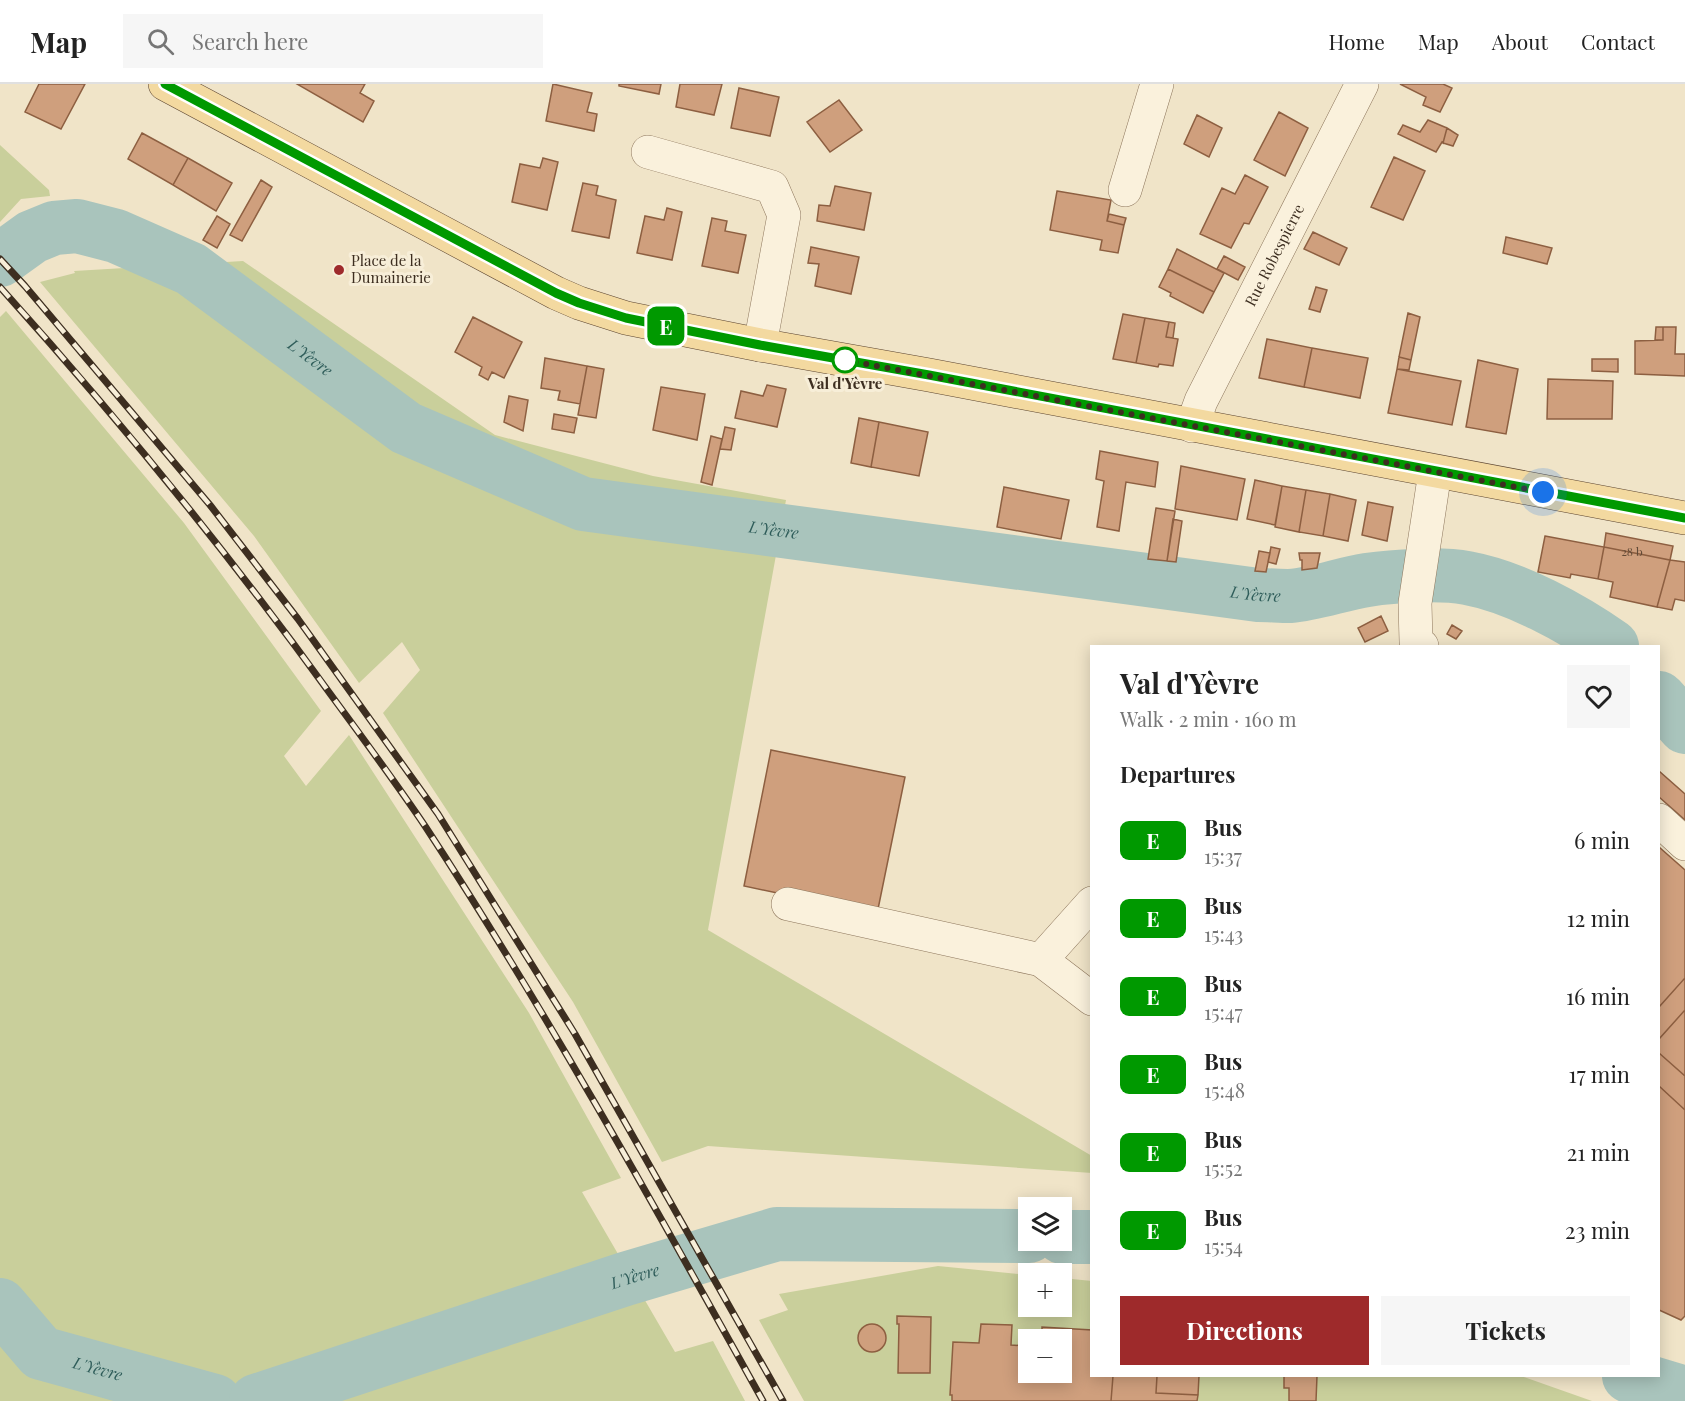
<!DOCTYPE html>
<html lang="en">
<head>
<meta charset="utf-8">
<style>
  body { margin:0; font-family:"Playfair Display",serif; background:#f6f6f6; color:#222; height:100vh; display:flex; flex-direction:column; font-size:22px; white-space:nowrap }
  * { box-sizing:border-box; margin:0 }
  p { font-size:20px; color:#767676 }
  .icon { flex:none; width:33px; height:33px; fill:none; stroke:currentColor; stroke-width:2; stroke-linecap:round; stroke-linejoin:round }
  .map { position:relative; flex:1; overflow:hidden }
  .side { position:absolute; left:1090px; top:561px; width:570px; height:732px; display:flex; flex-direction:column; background:#fff; border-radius:0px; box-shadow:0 3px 15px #0003 }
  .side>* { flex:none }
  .badge { padding:0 12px; border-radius:9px; font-size:21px; line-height:39px }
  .buttons { position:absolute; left:1018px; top:1113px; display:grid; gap:12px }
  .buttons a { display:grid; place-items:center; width:54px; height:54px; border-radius:0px; background:#fff; box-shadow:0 3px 15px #0003; font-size:30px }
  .you { position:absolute; width:30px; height:30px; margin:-15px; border:4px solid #fff; border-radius:50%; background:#1a73e8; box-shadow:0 0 0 9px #1a73e833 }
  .map>.badge { position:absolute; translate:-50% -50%; box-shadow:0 0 0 3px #fff }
  h2 { padding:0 30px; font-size:22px; line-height:54px }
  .round { display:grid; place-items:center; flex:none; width:63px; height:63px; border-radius:0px; background:#f6f6f6 }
  .headline { display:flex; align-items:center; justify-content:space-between; height:102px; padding:0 30px }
  h1 { font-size:28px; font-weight:700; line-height:45px }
  .button { display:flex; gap:12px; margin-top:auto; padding:12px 30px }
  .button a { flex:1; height:69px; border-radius:0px; background:#9e2a2b; color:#fff; font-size:24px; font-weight:700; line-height:69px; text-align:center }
  .button a+a { background:#f6f6f6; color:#222 }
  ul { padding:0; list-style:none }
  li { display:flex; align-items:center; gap:18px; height:78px; padding:0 30px }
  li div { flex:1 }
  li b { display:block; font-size:22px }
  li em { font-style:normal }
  li .badge { min-width:66px; font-weight:700; text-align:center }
  header { display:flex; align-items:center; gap:36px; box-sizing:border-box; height:84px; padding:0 30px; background:#fff; border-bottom:2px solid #e0e0e0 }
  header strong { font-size:28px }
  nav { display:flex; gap:33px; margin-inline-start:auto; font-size:21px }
  .search { width:420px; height:54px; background:#f6f6f6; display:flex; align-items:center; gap:15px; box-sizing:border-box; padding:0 21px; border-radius:0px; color:#767676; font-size:22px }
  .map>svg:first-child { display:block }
</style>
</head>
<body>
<header>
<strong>Map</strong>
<div class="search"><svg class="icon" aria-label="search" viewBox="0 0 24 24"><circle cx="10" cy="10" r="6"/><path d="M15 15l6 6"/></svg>Search here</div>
<nav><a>Home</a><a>Map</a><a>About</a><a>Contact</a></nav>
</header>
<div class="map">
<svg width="1685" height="1317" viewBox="0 0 1685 1317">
  <rect width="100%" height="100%" fill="#f0e4c8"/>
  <path fill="#c9cf9b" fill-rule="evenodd" d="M 0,61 L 49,106 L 50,112 L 21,115 L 0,138 Z
    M 243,177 L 495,351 L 653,392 L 786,416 L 708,846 L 1092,1072 L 1092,1089 L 708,1062 L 662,1078 L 573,918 L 383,629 L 420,586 L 402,558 L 359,599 L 254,452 L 40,198 L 75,189 L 74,187 Z
    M 6,227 L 184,439 L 321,627 L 284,672 L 306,702 L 349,651 L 529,929 L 621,1094 L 582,1108 L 675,1268 L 713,1257 L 745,1317 L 0,1317 L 0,233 Z
    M 938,1182 L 1029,1191 L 1029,1222 L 1062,1222 L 1062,1194 L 1092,1197 L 1092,1292 L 1521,1292 L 1592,1317 L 804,1317 L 759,1236 L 788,1226 L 779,1210 ZM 1029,1256 L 1062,1256 L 1062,1288 L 1029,1288 Z"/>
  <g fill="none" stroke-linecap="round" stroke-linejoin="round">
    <g stroke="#a9c4bc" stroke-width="54">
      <path id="s1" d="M 0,176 L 32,153 L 54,144 L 77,142 L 116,152 L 191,185 L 406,344 L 583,420 L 1258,511 C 1268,511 1280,512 1290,512 C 1316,510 1341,500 1367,496 C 1394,492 1440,489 1467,494 C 1516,503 1572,534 1612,562"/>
      <path d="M 1659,614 L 1685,643"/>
      <path d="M 1062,1153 L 1092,1153"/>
      <path id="s2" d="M 0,1221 L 41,1269 L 215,1317"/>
      <path d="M 1629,1292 L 1685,1309"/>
      <path id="s3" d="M 256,1317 L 625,1195 L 777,1150 L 1029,1152"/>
    </g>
  </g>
  <path fill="#cf9f7d" stroke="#8d5f41" stroke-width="1.5" d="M 39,0 L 85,0 L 61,45 L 25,28 Z
    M 297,0 L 365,0 L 360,9 L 374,17 L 363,38 Z
    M 553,0 L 592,9 L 587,28 L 597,30 L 594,47 L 546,37 Z
    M 619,0 L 661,0 L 659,10 L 619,2 Z
    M 680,0 L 722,0 L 714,31 L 676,23 Z
    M 1400,0 L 1443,0 L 1452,4 L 1440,28 L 1423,21 L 1426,13 Z
    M 739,4 L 779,13 L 770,52 L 731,44 Z
    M 839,16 L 862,46 L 830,68 L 807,38 Z
    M 1279,28 L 1308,44 L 1285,92 L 1254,76 Z
    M 1197,31 L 1222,44 L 1209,73 L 1184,60 Z
    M 1428,36 L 1447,44 L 1443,59 L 1442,58 L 1436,68 L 1398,50 L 1403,41 L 1420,48 Z
    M 1447,44 L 1458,51 L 1453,62 L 1443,59 Z
    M 142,49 L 188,74 L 173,101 L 128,75 Z
    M 1394,73 L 1425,87 L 1403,136 L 1371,123 Z
    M 188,74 L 232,99 L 216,127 L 173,101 Z
    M 543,74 L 558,78 L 547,126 L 512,118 L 520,80 L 540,84 Z
    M 1245,91 L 1268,103 L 1249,140 L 1244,139 L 1231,164 L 1200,150 L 1222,104 L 1235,110 Z
    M 261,96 L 272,103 L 242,157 L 230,151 Z
    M 583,99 L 598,102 L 596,111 L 616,116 L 609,154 L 572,147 Z
    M 835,102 L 871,109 L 864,146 L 817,137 L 819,121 L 830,122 Z
    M 1057,107 L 1111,116 L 1107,137 L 1124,141 L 1118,169 L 1100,166 L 1102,156 L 1050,146 Z
    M 667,124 L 682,128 L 672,176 L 637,169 L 645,132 L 664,136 Z
    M 1109,130 L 1126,134 L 1124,141 L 1107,137 Z
    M 217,132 L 230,140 L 217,164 L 203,156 Z
    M 712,134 L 727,137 L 725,147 L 746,151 L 738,189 L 702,182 Z
    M 1313,148 L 1347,164 L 1339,181 L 1304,165 Z
    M 1506,153 L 1552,164 L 1547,180 L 1503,169 Z
    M 811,163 L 859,173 L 851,210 L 815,202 L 819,180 L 808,179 Z
    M 1177,165 L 1224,189 L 1214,208 L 1168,185 Z
    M 1224,172 L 1245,183 L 1238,196 L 1217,185 Z
    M 1168,185 L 1214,208 L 1203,229 L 1170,212 L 1171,209 L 1159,203 Z
    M 1316,203 L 1327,206 L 1320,228 L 1309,225 Z
    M 1408,229 L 1420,233 L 1411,276 L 1399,273 Z
    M 1123,230 L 1145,234 L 1136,279 L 1113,275 Z
    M 473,233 L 522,258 L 504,294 L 492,288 L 488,296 L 479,291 L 482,283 L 455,268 Z
    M 1145,234 L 1169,238 L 1166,253 L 1178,255 L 1173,282 L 1159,280 L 1158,283 L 1136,279 Z
    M 1169,238 L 1175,239 L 1173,254 L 1166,253 Z
    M 1656,243 L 1663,243 L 1663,256 L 1655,256 Z
    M 1663,243 L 1676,243 L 1675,270 L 1685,270 L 1685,292 L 1635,290 L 1635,257 L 1663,256 Z
    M 1267,255 L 1312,264 L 1304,303 L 1259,294 Z
    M 1312,264 L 1368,274 L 1360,314 L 1304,303 Z
    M 1399,273 L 1411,276 L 1409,286 L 1397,285 Z
    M 545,274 L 587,282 L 580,320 L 558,316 L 560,307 L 541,304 Z
    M 1592,275 L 1618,275 L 1618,288 L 1592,287 Z
    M 1478,276 L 1518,285 L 1506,350 L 1466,343 Z
    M 587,282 L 604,285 L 596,334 L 578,331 Z
    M 1397,285 L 1461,297 L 1452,341 L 1388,329 Z
    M 1548,295 L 1613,297 L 1612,335 L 1547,335 Z
    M 767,301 L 786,305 L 777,343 L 735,334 L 741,307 L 763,312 Z
    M 661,303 L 705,310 L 697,356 L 653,346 Z
    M 509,312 L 528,316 L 523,347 L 504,338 Z
    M 554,330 L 577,334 L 574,349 L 552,345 Z
    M 859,334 L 879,338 L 871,383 L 851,379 Z
    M 879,338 L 928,348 L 919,392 L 871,383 Z
    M 725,343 L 735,345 L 731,366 L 720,365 Z
    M 711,352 L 722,355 L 712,401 L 701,398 Z
    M 1100,367 L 1158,378 L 1155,403 L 1126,398 L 1119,447 L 1097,443 L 1104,397 L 1096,395 Z
    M 1181,382 L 1245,395 L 1237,436 L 1175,425 Z
    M 1255,396 L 1282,402 L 1275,441 L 1247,435 Z
    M 1282,402 L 1306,406 L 1299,448 L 1275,443 Z
    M 1004,403 L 1069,416 L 1061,455 L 997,443 Z
    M 1306,406 L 1330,410 L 1323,452 L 1299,448 Z
    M 1330,410 L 1356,416 L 1348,457 L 1323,452 Z
    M 1368,418 L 1393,423 L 1387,457 L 1362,451 Z
    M 1156,424 L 1175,427 L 1167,477 L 1148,475 Z
    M 1173,435 L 1182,437 L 1176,478 L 1167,477 Z
    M 1606,449 L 1673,462 L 1670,476 L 1604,463 Z
    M 1545,452 L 1604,463 L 1598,495 L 1571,490 L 1570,494 L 1538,488 Z
    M 1271,463 L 1280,465 L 1276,480 L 1268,478 Z
    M 1604,463 L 1670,476 L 1657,523 L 1610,513 L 1613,498 L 1598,495 Z
    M 1259,467 L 1270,469 L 1266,488 L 1255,487 Z
    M 1299,469 L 1320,469 L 1317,484 L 1302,486 L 1302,476 L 1300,476 Z
    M 1670,476 L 1685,478 L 1685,517 L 1675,515 L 1672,526 L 1657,523 Z
    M 1381,532 L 1388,547 L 1365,558 L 1358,544 Z
    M 1452,541 L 1462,547 L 1456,555 L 1447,550 Z
    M 771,666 L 905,693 L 877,830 L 744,802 Z
    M 1659,687 L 1685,710 L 1685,736 L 1659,713 Z
    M 1659,763 L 1685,786 L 1685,894 L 1659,923 Z
    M 1685,894 L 1685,926 L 1659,955 L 1659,923 Z
    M 1685,926 L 1685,992 L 1659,969 L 1659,955 Z
    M 1659,969 L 1685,992 L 1685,1026 L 1659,1002 Z
    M 1659,1002 L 1685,1026 L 1685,1232 L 1681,1236 L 1659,1226 Z
    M 897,1232 L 931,1233 L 930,1289 L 898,1289 L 899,1240 L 897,1240 Z
    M858 1254a14 14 0 1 1 28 0a14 14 0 1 1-28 0Z
    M 981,1240 L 1012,1241 L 1011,1261 L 1029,1262 L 1029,1288 L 1062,1288 L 1062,1256 L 1042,1256 L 1042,1243 L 1092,1246 L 1092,1292 L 1113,1292 L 1111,1317 L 952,1317 L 952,1311 L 950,1311 L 953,1258 L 979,1259 Z
    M 1113,1292 L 1157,1292 L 1156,1309 L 1198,1311 L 1197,1317 L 1111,1317 Z
    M 1157,1292 L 1199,1292 L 1198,1311 L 1156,1309 Z
    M 1284,1292 L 1317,1292 L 1316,1317 L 1289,1317 L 1289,1304 L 1284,1304 Z"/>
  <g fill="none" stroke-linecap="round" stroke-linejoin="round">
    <defs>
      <g id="minor">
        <path d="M 648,68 L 772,103 L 784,131 L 760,261"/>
        <path d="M 1125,106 L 1157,0"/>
        <path id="s4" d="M 1192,342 L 1201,317 L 1362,0"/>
        <path d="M 1422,562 L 1416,558 L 1415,519 L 1435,388"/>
        <path d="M 1659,736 L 1685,760"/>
        <path d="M 788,820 L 1041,876 L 1092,915"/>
        <path d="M 1041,876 L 1092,819"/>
      </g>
      <path id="major" d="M 165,0 L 556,209 L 579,219 L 626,234 L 760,261 L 929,291 L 1685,434"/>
    </defs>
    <use href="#minor" stroke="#8d765c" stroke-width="34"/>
    <use href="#major" stroke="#5b4430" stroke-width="34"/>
    <use href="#minor" stroke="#faf1dc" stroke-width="33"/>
    <use href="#major" stroke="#f3d9a0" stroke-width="33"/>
    <defs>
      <path id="rail" d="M 0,175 L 25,202 L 210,421 L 298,535 L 438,730 L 575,950 L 783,1317
        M 0,203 C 119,335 230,471 334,615 C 365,657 396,699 425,742 C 547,928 655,1123 763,1317"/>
    </defs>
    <use href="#rail" stroke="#3d2e20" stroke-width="7"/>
    <use href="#rail" stroke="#f7eed8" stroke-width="4.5" stroke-dasharray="14" stroke-linecap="butt"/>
  </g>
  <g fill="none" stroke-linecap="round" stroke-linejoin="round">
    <defs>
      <path id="line" d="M 165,0 L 556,209 L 579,219 L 626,234 L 760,261 L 929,291 L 1685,434"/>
    </defs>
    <use href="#line" stroke="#fff" stroke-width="14"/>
    <use href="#line" stroke="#090" stroke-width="9"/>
    <path stroke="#3d2e20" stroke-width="6" stroke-dasharray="0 10.8" d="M 845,276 L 1543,408"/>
  </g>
  <circle fill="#9e2a2b" stroke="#f7eed8" stroke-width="2" cx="339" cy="186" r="6"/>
  <circle fill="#fff" stroke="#090" stroke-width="3" cx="845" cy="276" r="12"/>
  <g text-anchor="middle" stroke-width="6" stroke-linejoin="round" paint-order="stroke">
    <g font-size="12" fill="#624a37">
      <text x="1632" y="472">28 b</text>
    </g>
    <g font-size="15" fill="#3d2e20" stroke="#f7eed8">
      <text dy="5" stroke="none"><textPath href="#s4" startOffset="190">Rue Robespierre</textPath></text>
    </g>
    <g font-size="15" fill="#3d2e20" stroke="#f7eed8" text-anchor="start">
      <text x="351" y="182">Place de la<tspan x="351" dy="17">Dumainerie</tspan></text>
    </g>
    <g font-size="15" font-weight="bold" fill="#3d2e20" stroke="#f7eed8">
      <text x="845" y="305">Val d'Yèvre</text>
    </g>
    <g font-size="16" font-style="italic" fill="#2f5d5a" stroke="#f7eed8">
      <text dy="6" stroke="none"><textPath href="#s1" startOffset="357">L'Yèvre</textPath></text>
      <text dy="6" stroke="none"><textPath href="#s1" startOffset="861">L'Yèvre</textPath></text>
      <text dy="6" stroke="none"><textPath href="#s1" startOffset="1347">L'Yèvre</textPath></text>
      <text dy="6" stroke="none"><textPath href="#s3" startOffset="399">L'Yèvre</textPath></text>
      <text dy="6" stroke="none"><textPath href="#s2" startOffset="122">L'Yèvre</textPath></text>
    </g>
  </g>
</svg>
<div class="buttons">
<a><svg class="icon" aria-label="layers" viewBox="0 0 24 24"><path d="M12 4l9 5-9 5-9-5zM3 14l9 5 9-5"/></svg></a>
<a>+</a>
<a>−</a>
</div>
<div class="you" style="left:1543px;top:408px"></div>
<b class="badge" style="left:666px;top:242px;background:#090;color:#fff">E</b>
<section class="side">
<div class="headline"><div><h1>Val d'Yèvre</h1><p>Walk · 2 min · 160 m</p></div><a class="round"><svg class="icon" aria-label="heart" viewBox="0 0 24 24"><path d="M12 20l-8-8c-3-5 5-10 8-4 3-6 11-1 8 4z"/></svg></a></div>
<h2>Departures</h2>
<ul>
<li><span class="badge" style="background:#090;color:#fff">E</span><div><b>Bus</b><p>15:37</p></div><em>6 min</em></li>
<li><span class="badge" style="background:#090;color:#fff">E</span><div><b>Bus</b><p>15:43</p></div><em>12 min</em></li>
<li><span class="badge" style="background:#090;color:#fff">E</span><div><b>Bus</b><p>15:47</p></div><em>16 min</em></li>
<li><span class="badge" style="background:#090;color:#fff">E</span><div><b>Bus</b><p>15:48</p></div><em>17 min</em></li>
<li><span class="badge" style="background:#090;color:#fff">E</span><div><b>Bus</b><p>15:52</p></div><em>21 min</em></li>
<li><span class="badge" style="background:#090;color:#fff">E</span><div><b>Bus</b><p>15:54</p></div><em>23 min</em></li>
</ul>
<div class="button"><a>Directions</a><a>Tickets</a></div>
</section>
</div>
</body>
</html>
